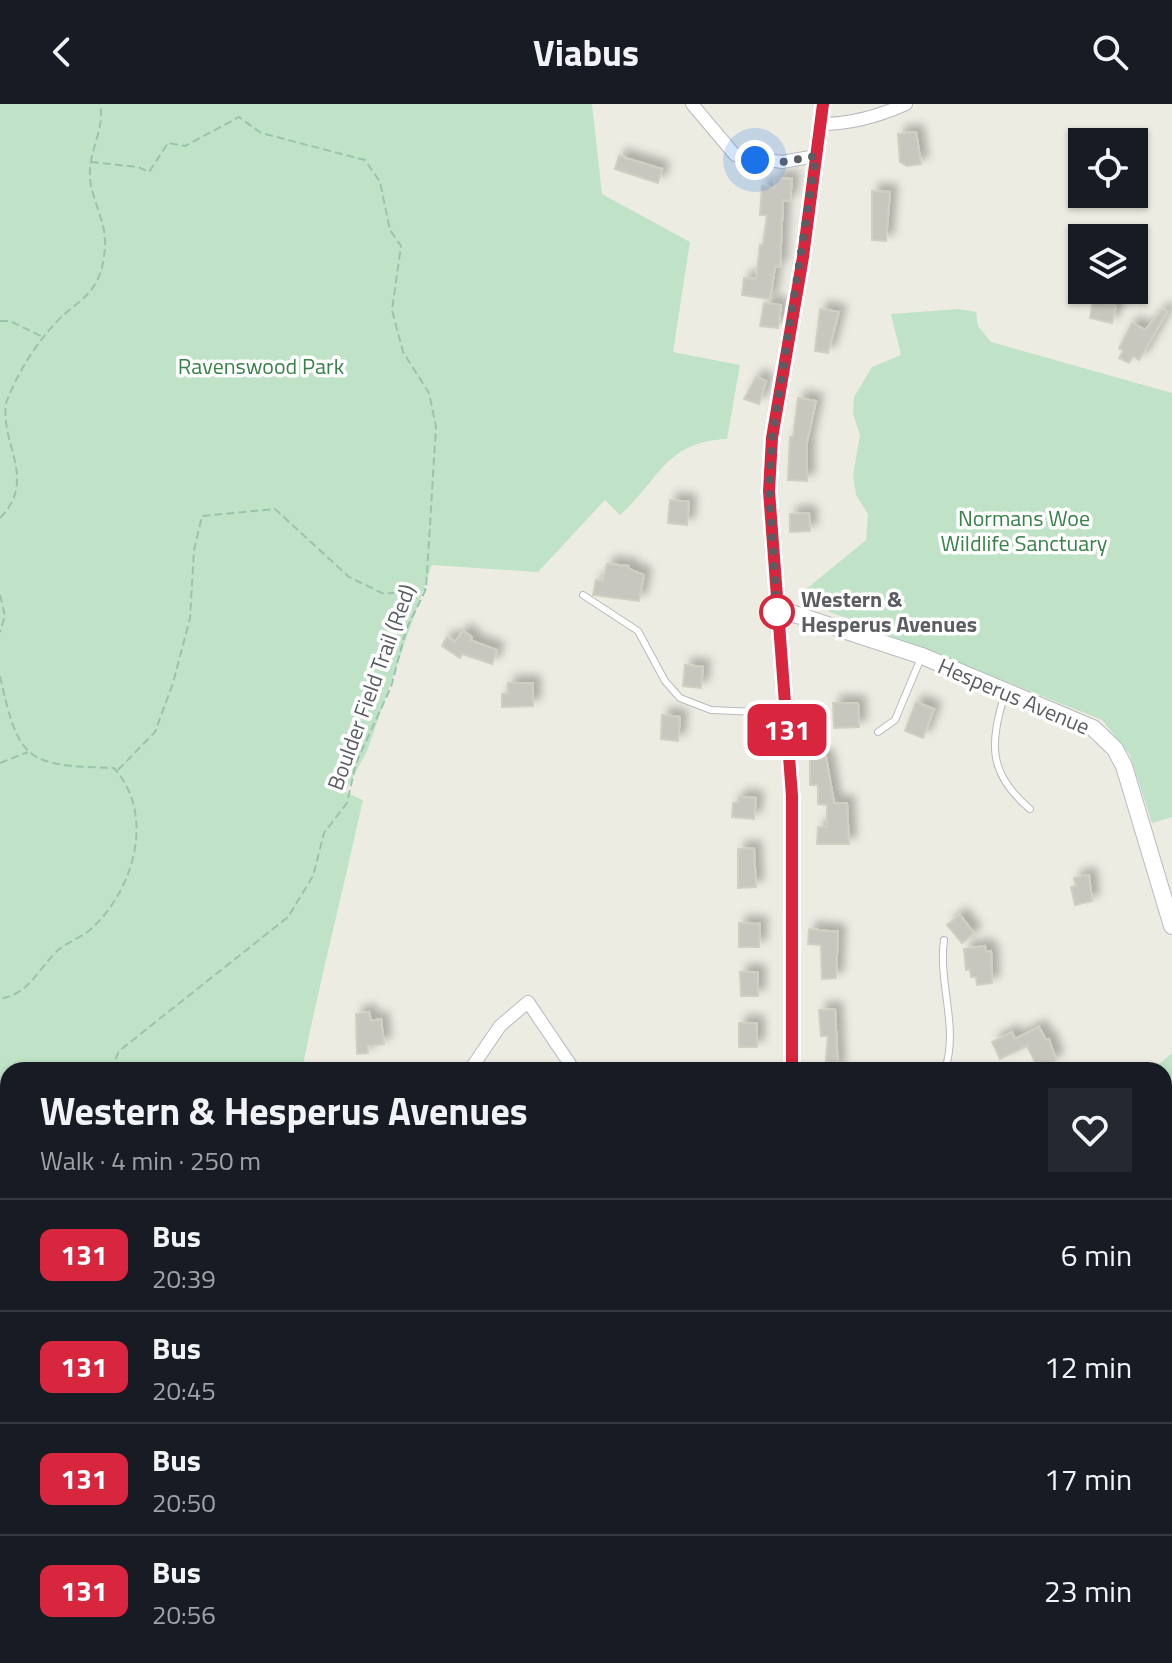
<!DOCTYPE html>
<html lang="en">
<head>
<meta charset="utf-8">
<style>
  body { margin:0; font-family:"Titillium Web",sans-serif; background:#242831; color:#f1f3f6; height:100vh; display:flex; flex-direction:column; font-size:30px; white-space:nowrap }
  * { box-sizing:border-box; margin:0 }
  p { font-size:26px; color:#9ea1a6 }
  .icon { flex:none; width:44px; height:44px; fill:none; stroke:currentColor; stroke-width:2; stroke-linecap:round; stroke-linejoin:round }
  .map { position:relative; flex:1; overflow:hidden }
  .side { position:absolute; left:0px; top:958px; width:1172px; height:602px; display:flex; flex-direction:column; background:#171b24; border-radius:24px 24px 0 0; box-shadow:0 2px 6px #0004 }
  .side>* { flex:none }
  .badge { padding:0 16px; border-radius:12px; font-size:28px; line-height:52px }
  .tools { position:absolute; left:1068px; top:24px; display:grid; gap:16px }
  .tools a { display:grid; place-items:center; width:80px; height:80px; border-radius:0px; background:#171b24; box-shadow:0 2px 6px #0004; font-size:40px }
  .you { position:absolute; width:40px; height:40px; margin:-20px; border:6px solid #fff; border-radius:50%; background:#1a73e8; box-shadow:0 0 0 12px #1a73e833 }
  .map>.badge { position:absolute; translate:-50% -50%; box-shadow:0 0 0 4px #fff }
  .round { display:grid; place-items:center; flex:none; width:84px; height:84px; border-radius:0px; background:#242831 }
  .head { display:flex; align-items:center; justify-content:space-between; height:136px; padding:0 40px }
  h1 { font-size:38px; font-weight:700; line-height:60px }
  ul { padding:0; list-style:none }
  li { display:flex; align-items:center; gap:24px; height:112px; padding:0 40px; border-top:2px solid #363941 }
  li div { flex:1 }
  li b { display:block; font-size:30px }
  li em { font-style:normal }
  li .badge { min-width:88px; font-weight:700; text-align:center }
  header { display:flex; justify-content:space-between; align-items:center; height:104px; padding:0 40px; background:#171b24; font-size:36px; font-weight:700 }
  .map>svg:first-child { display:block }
</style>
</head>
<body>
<header><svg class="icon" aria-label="back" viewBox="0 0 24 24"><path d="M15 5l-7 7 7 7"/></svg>Viabus<svg class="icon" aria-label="search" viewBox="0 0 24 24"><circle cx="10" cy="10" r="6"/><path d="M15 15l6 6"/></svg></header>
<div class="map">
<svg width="1172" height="1559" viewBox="0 0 1172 1559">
  <defs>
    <filter id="shadow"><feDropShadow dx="7" dy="-7" stdDeviation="4" flood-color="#0004"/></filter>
  </defs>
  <rect width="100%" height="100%" fill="#edece3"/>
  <path fill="#c0e3c7" d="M 0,0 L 592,0 L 602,90 L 690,138 L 673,248 L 740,261 L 727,335 C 664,338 660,376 620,411 L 605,396 L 538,468 L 432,461 L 367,647 L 345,688 L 363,696 C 343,787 320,876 302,966 L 8,966 L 8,1145 L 0,1142 Z
    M 959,205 L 976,208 L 978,222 L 991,238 L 1172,289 L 1172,713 L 1152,719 L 1130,651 L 1102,616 L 820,504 L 799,491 L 866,436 L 868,410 L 856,391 L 853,371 L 860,331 L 853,310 L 854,293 L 872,263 L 901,251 L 891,210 Z
    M 1172,949 L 1172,1559 L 432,1559 L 439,1552 L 1164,1552 L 1164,966 L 1152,966 Z"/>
  <path fill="#c8c7bf" stroke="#d1cfc1" stroke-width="2" filter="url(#shadow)" d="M 916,28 L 921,60 L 907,62 L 900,58 L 898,30 Z
    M 619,52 L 662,65 L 658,79 L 615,65 Z
    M 775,74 L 792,75 L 790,97 L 783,96 L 780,163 L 775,163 L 770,195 L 742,191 L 744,174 L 756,175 L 760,141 L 763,141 L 767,111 L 760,111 L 762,82 L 774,84 Z
    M 872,87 L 890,88 L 886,137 L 872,136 Z
    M 1093,197 L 1116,202 L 1112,219 L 1090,214 Z
    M 764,199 L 781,201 L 778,224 L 760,222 Z
    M 820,205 L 839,208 L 828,249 L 815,247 Z
    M 1163,205 L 1167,208 L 1139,256 L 1133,252 L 1129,259 L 1119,254 L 1123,247 L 1119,244 L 1132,219 L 1145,226 Z
    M 756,273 L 766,277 L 759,300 L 744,295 Z
    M 798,294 L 816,297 L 807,338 L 807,377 L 788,376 L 790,333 L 793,333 Z
    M 670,396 L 689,398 L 687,421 L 668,419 Z
    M 809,409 L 810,427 L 790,428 L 790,410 Z
    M 607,460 L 629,462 L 629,465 L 644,471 L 639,497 L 593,491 L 596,476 L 603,477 Z
    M 463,527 L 472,533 L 470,536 L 497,546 L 492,560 L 462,550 L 460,554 L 442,542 L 447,533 L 455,538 Z
    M 685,561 L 703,563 L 701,584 L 683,582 Z
    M 508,579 L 533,579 L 533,602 L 502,603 L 502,590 L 508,590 Z
    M 916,598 L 934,605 L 923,634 L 905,627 Z
    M 833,599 L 858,599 L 859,623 L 834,624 Z
    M 662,611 L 680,613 L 678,637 L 661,635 Z
    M 810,652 L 826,653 L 834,699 L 847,699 L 849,740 L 817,740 L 818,723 L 827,723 L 827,701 L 818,700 L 818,681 L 810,681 Z
    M 739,693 L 756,694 L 754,715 L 732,713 L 733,699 L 738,699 Z
    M 754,744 L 756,783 L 738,784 L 738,745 Z
    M 1089,771 L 1092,797 L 1075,801 L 1071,783 L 1076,782 L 1074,774 Z
    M 960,811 L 974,829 L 962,839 L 947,821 Z
    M 739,819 L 760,820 L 759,843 L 739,843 Z
    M 809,825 L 838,828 L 836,874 L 822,875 L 821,841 L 808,840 Z
    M 985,842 L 986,848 L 991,847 L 992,879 L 977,881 L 976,873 L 971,873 L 970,865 L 966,866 L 964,845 Z
    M 740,868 L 758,868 L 758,892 L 741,892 Z
    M 835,905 L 838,966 L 825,966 L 828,932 L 821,932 L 819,906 Z
    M 369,908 L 371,917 L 381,915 L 384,940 L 367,942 L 368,949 L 357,950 L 356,910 Z
    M 739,919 L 757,919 L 757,943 L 739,943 Z
    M 1039,923 L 1046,936 L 1049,935 L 1056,956 L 1038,964 L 1027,942 L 1000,955 L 992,938 L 1012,928 L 1015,935 Z"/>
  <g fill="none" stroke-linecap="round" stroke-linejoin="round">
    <defs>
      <path id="lane" d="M 583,491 L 638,527 L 665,577 L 680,594 L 711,606 L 785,609
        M 1005,589 C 990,639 987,669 1030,705
        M 878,628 L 895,616 L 921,554
        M 944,836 C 938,880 959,922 945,966"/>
      <path id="street" d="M 692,0 L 735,51 L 782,58 L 816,52
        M 821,20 C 851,20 879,12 906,0
        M 470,966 L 500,922 L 528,898 L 574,966"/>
      <path id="secondary" d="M 776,504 L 922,552 L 1093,624 L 1115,645 L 1124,662 L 1172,822
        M 792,966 L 792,692 L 769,387 L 772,334 L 803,153 L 823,0
        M 413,1559 L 420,1552"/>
    </defs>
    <use href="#lane" stroke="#b8b9be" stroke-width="8"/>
    <use href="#street" stroke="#b8b9be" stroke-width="14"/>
    <use href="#secondary" stroke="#b8bac0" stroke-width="18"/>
    <path stroke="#9ac3ae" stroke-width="2" stroke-dasharray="8 4" stroke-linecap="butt" d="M 91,58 L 138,63 L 149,68 L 168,39 L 185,42 L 239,13 L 261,29 L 365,56 L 380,78 L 390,126 L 401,142 L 392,206 L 403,248 L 429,289 L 436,323 L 426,485 L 406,526 L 391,583 L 356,659 L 347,699 L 324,729 L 313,772 L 288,813 L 119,947 L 111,966
      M 0,217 L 10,217 L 43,233
      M 0,414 C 38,375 0,341 6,299 C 15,275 30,249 46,230 C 74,193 101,198 105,143 C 107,115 88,92 90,66 C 91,43 105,23 100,0
      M 0,491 L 5,512 L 0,528
      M 0,572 C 19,660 28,661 114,664 C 156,711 134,786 91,825 C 80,835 64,839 55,849 C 35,870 29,889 0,895
      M 0,659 L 28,648
      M 118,666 L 155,628 L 173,579 L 190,514 L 194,446 L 202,412 L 275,405 L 349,473 L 384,490 L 426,485
      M 0,1037 L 8,1031"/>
    <use href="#lane" stroke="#fff" stroke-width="6"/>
    <use href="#street" stroke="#fff" stroke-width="12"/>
    <use href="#secondary" stroke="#fff" stroke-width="16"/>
  </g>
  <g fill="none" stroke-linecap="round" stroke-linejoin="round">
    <defs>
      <path id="line" d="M 792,966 L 792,692 L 769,387 L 772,334 L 803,153 L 823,0"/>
    </defs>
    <use href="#line" stroke="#fff" stroke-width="18"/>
    <use href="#line" stroke="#d7263d" stroke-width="12"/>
    <path stroke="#5b5d62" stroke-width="8" stroke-dasharray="0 14.4" d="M 755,56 L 782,58 L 816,52 L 772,334 L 769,387 L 777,508"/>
  </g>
  <circle fill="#fff" stroke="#d7263d" stroke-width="4" cx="777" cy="508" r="16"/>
  <g text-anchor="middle" stroke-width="7" stroke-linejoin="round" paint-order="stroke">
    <g font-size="22" fill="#3a824b" stroke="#fff">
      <text x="261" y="270">Ravenswood Park</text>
      <text x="1024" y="422">Normans Woe<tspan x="1024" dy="25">Wildlife Sanctuary</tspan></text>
    </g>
    <g font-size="22" font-weight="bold" fill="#5b5d62" stroke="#fff" text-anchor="start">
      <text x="801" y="503">Western &amp;<tspan x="801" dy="25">Hesperus Avenues</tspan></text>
    </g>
    <g font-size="22" fill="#5b5d62" stroke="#fff">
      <text transform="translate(371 583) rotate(-70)" y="8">Boulder Field Trail (Red)</text>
      <text transform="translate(1014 592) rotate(23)" y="8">Hesperus Avenue</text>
    </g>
  </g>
</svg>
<div class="tools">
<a><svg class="icon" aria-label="locate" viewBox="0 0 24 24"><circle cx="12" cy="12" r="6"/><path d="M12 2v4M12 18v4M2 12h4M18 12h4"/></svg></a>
<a><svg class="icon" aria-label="layers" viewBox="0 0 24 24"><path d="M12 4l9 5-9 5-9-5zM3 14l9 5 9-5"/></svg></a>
</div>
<div class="you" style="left:755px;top:56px"></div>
<b class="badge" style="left:787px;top:626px;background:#d7263d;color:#fff">131</b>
<section class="side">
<div class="head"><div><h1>Western &amp; Hesperus Avenues</h1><p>Walk · 4 min · 250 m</p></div><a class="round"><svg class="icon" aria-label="heart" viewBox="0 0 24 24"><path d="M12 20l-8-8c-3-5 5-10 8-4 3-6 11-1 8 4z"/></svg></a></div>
<ul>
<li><span class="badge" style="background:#d7263d;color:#fff">131</span><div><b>Bus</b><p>20:39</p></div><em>6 min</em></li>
<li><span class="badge" style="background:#d7263d;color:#fff">131</span><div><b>Bus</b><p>20:45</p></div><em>12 min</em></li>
<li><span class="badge" style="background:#d7263d;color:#fff">131</span><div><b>Bus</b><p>20:50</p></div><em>17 min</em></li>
<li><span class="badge" style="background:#d7263d;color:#fff">131</span><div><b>Bus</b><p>20:56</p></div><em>23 min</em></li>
</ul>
</section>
</div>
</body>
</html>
